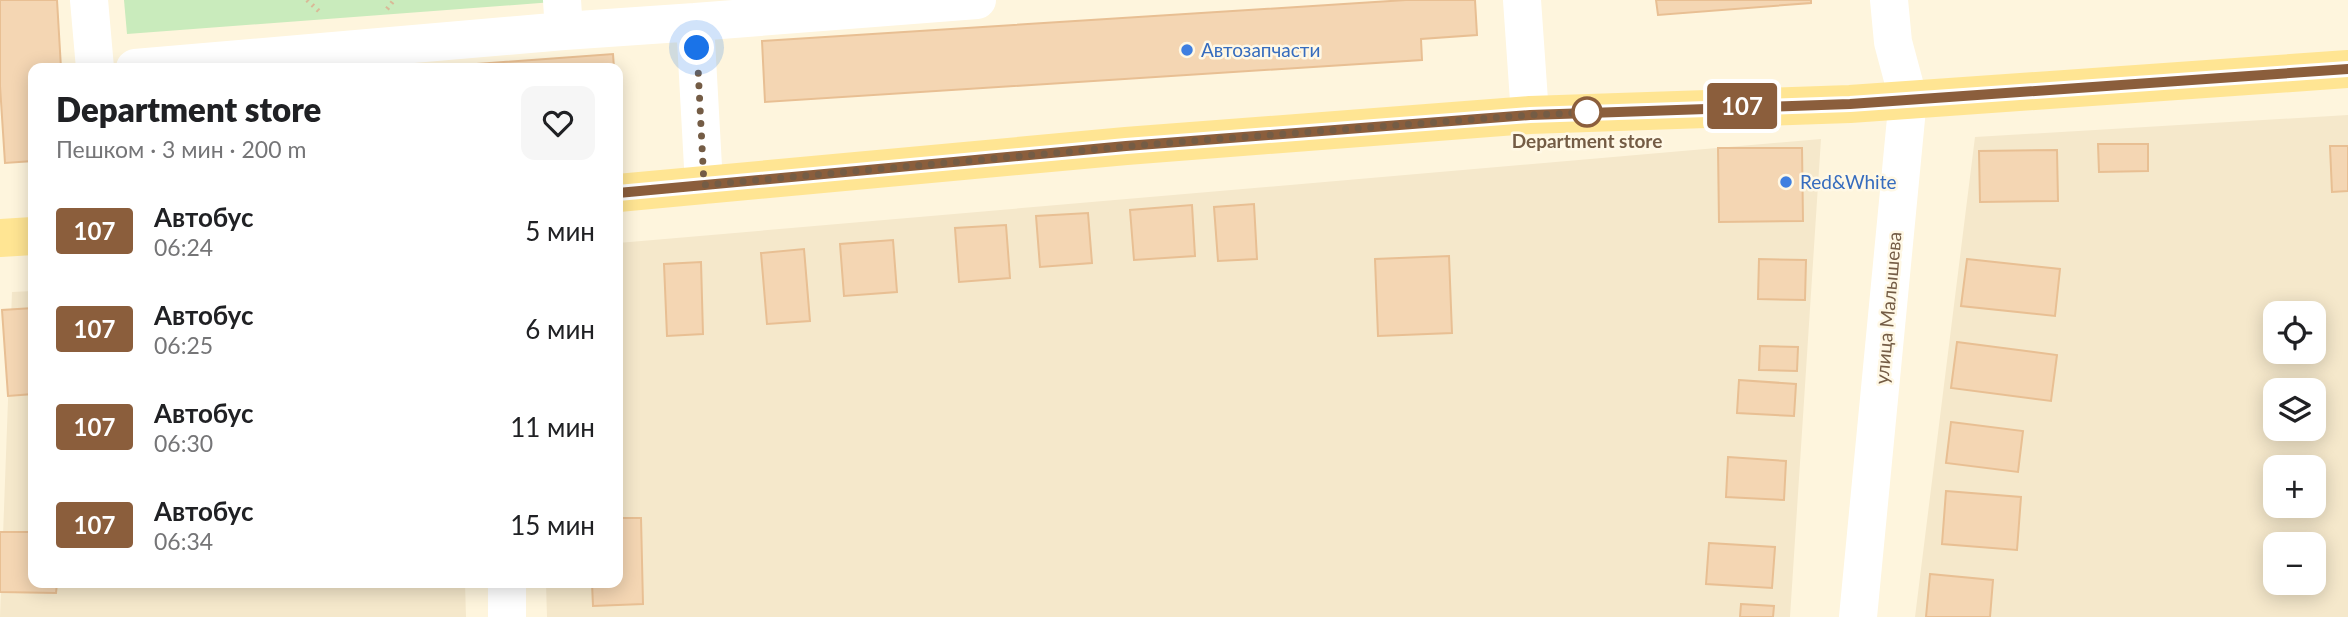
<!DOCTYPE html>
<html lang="ru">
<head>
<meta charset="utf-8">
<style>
  body { margin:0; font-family:Lato,sans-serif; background:#f6f6f6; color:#202124; height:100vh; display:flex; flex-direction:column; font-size:26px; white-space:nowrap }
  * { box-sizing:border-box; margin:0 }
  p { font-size:23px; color:#757577 }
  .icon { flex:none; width:38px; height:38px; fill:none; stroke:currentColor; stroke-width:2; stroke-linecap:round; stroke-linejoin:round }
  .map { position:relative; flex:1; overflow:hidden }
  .sheet { position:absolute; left:28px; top:63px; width:595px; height:525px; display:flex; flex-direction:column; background:#fff; border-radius:14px; box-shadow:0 4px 18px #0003 }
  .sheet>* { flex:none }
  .badge { padding:0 14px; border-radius:5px; font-size:24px; line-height:46px }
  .tools { position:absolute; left:2263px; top:301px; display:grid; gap:14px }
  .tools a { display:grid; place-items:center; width:63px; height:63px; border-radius:14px; background:#fff; box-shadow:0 4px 18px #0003; font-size:35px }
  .you { position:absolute; width:35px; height:35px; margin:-18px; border:5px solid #fff; border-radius:50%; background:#1a73e8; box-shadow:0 0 0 10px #1a73e833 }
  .map>.badge { position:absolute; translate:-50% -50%; box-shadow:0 0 0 4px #fff }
  .round { display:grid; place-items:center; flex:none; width:74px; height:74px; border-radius:14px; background:#f6f6f6 }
  .headline { display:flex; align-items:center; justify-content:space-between; height:119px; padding:0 28px }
  h1 { font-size:33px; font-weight:800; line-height:52px }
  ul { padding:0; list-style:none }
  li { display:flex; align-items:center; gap:21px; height:98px; padding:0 28px }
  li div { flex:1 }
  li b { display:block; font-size:26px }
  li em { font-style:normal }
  li .badge { min-width:77px; font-weight:700; text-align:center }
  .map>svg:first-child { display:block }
</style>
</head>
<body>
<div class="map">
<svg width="2348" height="617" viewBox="0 0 2348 617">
  <rect width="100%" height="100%" fill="#fef5dd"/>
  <path fill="#f5e8cb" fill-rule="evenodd" d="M 2348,115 L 2348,617 L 1915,617 L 1975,137 ZM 2275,313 L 2314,313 L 2314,352 L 2275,352 ZM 2275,390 L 2314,390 L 2314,429 L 2275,429 ZM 2275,467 L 2314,467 L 2314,506 L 2275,506 ZM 2275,544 L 2314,544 L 2314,583 L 2275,583 Z
    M 1821,139 L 1790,617 L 547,617 L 546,583 L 618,583 L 618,243 Z
    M 33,291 L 33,583 L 465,583 L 466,617 L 0,617 L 12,292 Z"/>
  <path fill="#c9ebbc" d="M 124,0 L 553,0 L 553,2 L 127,34 Z"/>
  <path fill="#f4d6b3" stroke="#e8bf93" stroke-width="2" d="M 0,0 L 57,0 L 61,68 L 33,68 L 33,161 L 5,163 L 0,86 Z
    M 1406,0 L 1475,0 L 1477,35 L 1421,39 L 1422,60 L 765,102 L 762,41 Z
    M 1656,0 L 1811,0 L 1811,3 L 1658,15 Z
    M 613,54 L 614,68 L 423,68 Z
    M 2098,144 L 2148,144 L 2148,171 L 2099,172 Z
    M 2330,146 L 2348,146 L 2348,191 L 2332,192 Z
    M 1718,148 L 1802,148 L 1803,221 L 1719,222 Z
    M 2057,150 L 2058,201 L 1980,202 L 1979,151 Z
    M 1254,204 L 1257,259 L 1218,261 L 1214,207 Z
    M 1192,205 L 1195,256 L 1134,260 L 1130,210 Z
    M 1088,213 L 1092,263 L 1040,267 L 1036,216 Z
    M 1006,225 L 1010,278 L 959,282 L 955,228 Z
    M 893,240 L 897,292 L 844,296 L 840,244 Z
    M 804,249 L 810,321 L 767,324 L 761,253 Z
    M 1449,256 L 1452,333 L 1378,336 L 1375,259 Z
    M 1759,259 L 1806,260 L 1805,300 L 1758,299 Z
    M 1967,259 L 2060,269 L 2055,316 L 1961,306 Z
    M 701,262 L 703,334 L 667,336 L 664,264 Z
    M 33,308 L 33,394 L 8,396 L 2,310 Z
    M 1957,342 L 2057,355 L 2051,401 L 1951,388 Z
    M 1760,346 L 1798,347 L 1797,371 L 1759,370 Z
    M 1739,380 L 1796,384 L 1794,416 L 1737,413 Z
    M 1951,422 L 2023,431 L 2018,472 L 1946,463 Z
    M 1728,457 L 1786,461 L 1784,500 L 1726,497 Z
    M 1946,491 L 2021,497 L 2017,550 L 1942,544 Z
    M 618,518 L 641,518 L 643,604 L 593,606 L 592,583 L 618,583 Z
    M 0,532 L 33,532 L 33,583 L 57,583 L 56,593 L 0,592 Z
    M 1709,543 L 1775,547 L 1772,588 L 1706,584 Z
    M 1930,574 L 1993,580 L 1990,617 L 1926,617 Z
    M 1741,604 L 1774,606 L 1773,617 L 1740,617 Z"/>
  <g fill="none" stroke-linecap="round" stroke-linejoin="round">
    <path stroke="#d9b997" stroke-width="4.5" stroke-dasharray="2 5" stroke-linecap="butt" d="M 307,0 L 322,14
      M 387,9 L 394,0"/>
    <path stroke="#fff" stroke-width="38" d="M 89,0 L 95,68
      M 1522,0 L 1530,115
      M 695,22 L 977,0
      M 564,31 L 695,22 L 704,185
      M 135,68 L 564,31 L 562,0
      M 507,583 L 507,617
      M 1858,617 L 1908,98 L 1893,42 L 1889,0"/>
    <path stroke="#ffe593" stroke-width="38" d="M 618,193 L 1126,146 L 1530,115 L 1850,104 L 2348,69
      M 0,238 L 33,236"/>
  </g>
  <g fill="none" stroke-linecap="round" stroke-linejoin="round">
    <defs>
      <path id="line" d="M 618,193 L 1126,146 L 1530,115 L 1850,104 L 2348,69"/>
    </defs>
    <use href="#line" stroke="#fff" stroke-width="16"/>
    <use href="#line" stroke="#8b5e3c" stroke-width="10"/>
    <path stroke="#745c45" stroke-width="7" stroke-dasharray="0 12.6" d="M 697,48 L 704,185 L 1153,144 L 1530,115 L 1595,112 L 1587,112"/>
  </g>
  <g fill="#3f7fe0" stroke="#fff8e5" stroke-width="2.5">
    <circle cx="1187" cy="50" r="7"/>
    <circle cx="1786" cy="182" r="7"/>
  </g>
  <circle fill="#fff" stroke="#8b5e3c" stroke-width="3.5" cx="1587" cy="112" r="14"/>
  <g text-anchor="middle" stroke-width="5" stroke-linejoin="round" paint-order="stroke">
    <g font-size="19" fill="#366cbe" stroke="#fff8e5" text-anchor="start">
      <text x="1201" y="57">Автозапчасти</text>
      <text x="1800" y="189">Red&amp;White</text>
    </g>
    <g font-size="19" font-weight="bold" fill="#745c45" stroke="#fff8e5">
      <text x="1587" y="148">Department store</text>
    </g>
    <g font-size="19" fill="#745c45" stroke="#fff8e5">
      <text transform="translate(1888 308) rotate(-85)" y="7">улица Малышева</text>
    </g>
  </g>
</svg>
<div class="tools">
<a><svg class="icon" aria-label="locate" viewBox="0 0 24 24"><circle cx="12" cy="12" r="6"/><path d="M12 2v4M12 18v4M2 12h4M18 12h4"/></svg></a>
<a><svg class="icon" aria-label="layers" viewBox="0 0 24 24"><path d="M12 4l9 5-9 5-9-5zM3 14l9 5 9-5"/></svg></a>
<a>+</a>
<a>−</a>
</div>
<div class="you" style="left:697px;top:48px"></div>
<b class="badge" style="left:1742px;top:106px;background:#8b5e3c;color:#fff">107</b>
<section class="sheet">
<div class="headline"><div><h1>Department store</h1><p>Пешком · 3 мин · 200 m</p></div><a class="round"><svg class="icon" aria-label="heart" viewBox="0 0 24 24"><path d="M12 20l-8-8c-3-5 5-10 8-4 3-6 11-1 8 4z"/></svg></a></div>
<ul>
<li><span class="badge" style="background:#8b5e3c;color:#fff">107</span><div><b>Автобус</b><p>06:24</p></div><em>5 мин</em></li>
<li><span class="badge" style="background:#8b5e3c;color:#fff">107</span><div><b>Автобус</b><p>06:25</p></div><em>6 мин</em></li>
<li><span class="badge" style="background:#8b5e3c;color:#fff">107</span><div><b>Автобус</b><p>06:30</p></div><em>11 мин</em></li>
<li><span class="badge" style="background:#8b5e3c;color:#fff">107</span><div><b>Автобус</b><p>06:34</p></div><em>15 мин</em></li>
</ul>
</section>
</div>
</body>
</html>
